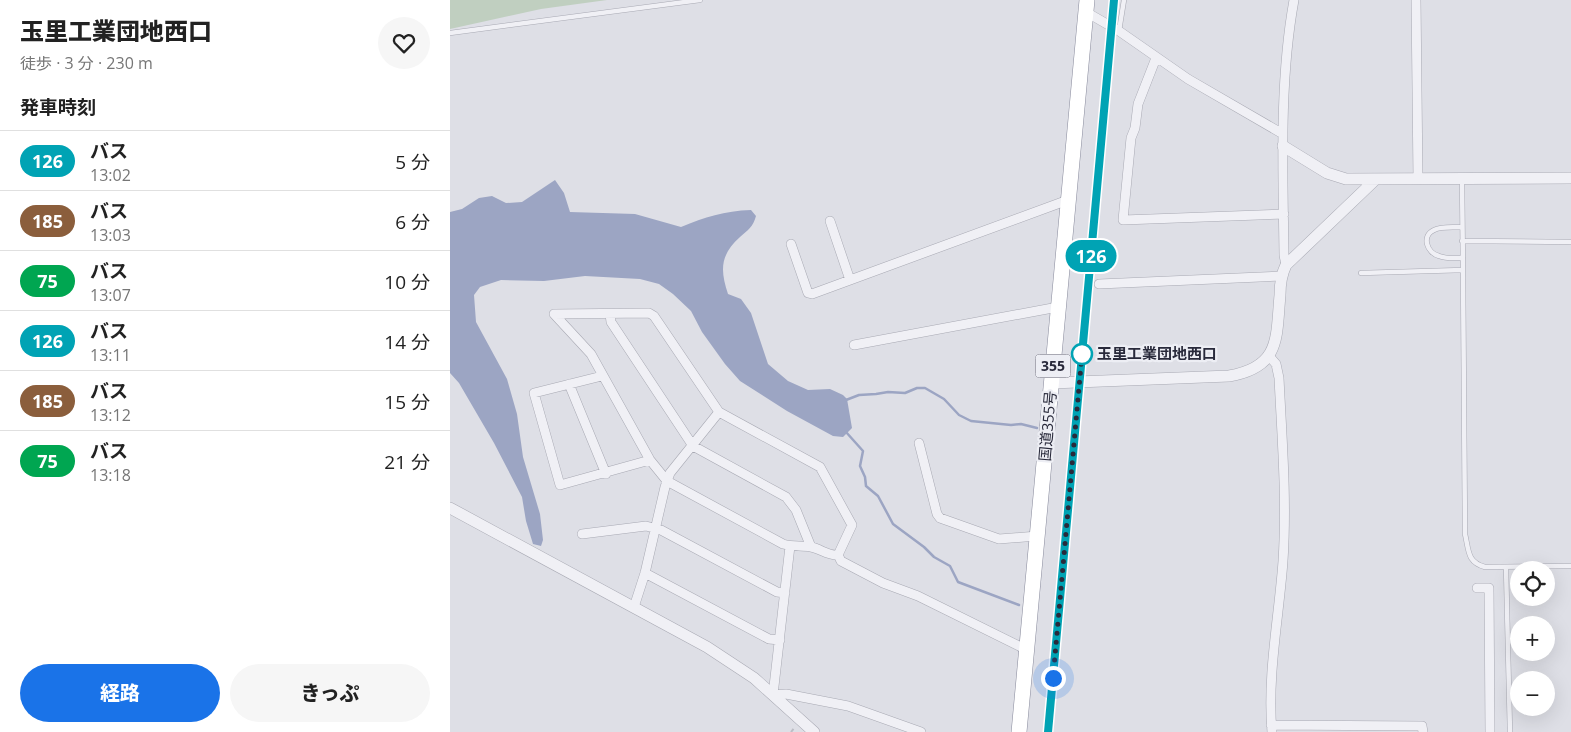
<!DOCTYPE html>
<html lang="ja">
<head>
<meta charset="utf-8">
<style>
  body { margin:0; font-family:"Open Sans","Noto Sans JP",sans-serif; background:#f6f6f6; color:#222; height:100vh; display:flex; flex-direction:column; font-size:19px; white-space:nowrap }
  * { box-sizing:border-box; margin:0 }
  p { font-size:16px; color:#767676 }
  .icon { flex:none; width:28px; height:28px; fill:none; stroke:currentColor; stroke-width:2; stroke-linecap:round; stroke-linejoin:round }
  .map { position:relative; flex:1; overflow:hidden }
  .details { display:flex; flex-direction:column; background:#fff; width:450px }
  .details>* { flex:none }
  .badge { padding:0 10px; border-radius:16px; font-size:18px; line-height:32px }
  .buttons { position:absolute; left:1060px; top:561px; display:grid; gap:10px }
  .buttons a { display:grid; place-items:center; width:45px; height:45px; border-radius:50%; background:#fff; box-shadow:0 5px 20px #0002; font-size:25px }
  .you { position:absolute; width:25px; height:25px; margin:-12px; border:4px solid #fff; border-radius:50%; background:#1a73e8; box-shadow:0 0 0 8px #1a73e833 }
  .map>.badge { position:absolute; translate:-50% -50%; box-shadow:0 0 0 2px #fff }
  h2 { padding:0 20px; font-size:19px; line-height:45px }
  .round { display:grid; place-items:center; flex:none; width:52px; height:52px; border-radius:26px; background:#f6f6f6 }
  .overview { display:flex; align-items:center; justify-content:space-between; height:85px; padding:0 20px }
  h1 { font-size:24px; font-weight:800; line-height:38px }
  .primary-button { display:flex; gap:10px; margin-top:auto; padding:10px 20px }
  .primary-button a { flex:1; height:58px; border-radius:30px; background:#1a73e8; color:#fff; font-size:20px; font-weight:800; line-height:58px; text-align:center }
  .primary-button a+a { background:#f6f6f6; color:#222 }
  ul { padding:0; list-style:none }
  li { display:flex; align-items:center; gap:15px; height:60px; padding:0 20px; border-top:1px solid #e0e0e0 }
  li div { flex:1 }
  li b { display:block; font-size:19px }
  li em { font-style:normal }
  li .badge { min-width:55px; font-weight:700; text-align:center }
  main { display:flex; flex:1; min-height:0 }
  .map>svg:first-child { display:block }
</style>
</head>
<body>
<main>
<section class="details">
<div class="overview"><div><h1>玉里工業団地西口</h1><p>徒歩 · 3 分 · 230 m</p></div><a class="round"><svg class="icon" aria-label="heart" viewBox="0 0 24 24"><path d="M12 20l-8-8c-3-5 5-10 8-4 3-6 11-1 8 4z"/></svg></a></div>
<h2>発車時刻</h2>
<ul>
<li><span class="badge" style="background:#00a3b4;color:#fff">126</span><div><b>バス</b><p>13:02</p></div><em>5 分</em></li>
<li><span class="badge" style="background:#8b5e3c;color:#fff">185</span><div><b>バス</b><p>13:03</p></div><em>6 分</em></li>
<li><span class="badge" style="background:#00a651;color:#fff">75</span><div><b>バス</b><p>13:07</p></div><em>10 分</em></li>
<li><span class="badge" style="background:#00a3b4;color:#fff">126</span><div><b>バス</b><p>13:11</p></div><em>14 分</em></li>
<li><span class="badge" style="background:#8b5e3c;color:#fff">185</span><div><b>バス</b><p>13:12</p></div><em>15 分</em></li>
<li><span class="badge" style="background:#00a651;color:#fff">75</span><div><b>バス</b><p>13:18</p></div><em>21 分</em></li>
</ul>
<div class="primary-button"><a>経路</a><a>きっぷ</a></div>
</section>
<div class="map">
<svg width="1121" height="732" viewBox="0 0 1121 732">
  <rect width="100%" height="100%" fill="#dedfe6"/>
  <path fill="#c0cfc0" d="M 0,0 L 157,0 L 91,9 L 0,29 Z"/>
  <path fill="#9ca5c3" d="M 105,180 L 114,193 L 120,212 L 185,214 L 231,227 C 255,217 274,211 301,210 L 306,216 C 303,227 298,230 290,237 C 270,255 270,270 278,294 L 291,299 L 301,313 L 318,364 L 338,381 L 358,390 L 380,389 L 393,395 L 397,399 L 402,428 L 393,437 L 383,436 L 337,411 L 290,381 L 275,364 L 252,332 L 241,311 L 223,294 L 209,284 L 190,279 L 135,276 L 94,281 L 51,280 L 30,287 L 24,295 L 26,322 L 57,379 L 67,414 L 73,457 L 90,514 L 93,540 L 91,546 L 83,544 L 76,521 L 72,497 L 44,443 L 9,383 L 0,373 L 0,212 L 12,209 L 29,198 L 42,196 L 56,203 L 72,202 Z"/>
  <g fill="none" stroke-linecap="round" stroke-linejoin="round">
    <path stroke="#9ca5c3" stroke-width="2.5" d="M 396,400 L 409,395 L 426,394 L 438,392 L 455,393 L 467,388 L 475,388 L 494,399 L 509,415 L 521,421 L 561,425 L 571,424 L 587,428
      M 396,432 L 413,451 L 410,466 L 415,477 L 416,486 L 428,496 L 443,524 L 474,547 L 484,557 L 500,566 L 508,582 L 569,605"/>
    <defs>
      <path id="service" d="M 669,31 L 674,0
        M 0,33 L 250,0
        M 1012,179 L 1013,270
        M 1012,227 C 1003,228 992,226 984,230 C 971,236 977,253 989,256 C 996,259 1005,258 1013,258
        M 1012,241 L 1121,242
        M 911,273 L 1013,270 L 1015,534 C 1019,551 1017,562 1035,567 L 1121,566
        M 1056,567 L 1060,732
        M 599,732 L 664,0"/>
      <path id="minor" d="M 966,0 L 968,179
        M 636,12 L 669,31 L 738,79 L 833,134
        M 706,58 L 688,104 L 685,128 L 681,138 L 673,220 L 834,214
        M 380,221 L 400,280
        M 341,244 L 358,293 L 362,294 L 618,200
        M 836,265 L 834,255 C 833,172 829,82 844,0
        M 649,284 L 831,276
        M 104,314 L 141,354 L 200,460 L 217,481 L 333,544 C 343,547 352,545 361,547 C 371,549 378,556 388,555 L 391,561 L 433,583 L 468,596 L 577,650
        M 104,314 L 199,313 L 204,316 L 269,412 L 370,467 L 402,525 L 388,555
        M 160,314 L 161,322 L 243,446 L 336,497 L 346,510 L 361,547
        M 404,345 L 608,307
        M 819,356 L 826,364 L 829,378 C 832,439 837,500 833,561 C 829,617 817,675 822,732
        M 152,376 L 84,393 L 110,485 L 200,460
        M 119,384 L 156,474
        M 469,443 L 487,514 L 490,518 L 549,539 L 587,536
        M 132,534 L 196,526 L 211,530 L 327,592 L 335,593
        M 340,546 L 323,695 L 336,694 L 398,706 L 471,732
        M 195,573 L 319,639 L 330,640
        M 1027,588 L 1039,588 L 1040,732
        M 184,607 L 195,573 L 215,487 L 220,473 L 269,412
        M 821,725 L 972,726 L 973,732"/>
      <path id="tertiary" d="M 833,146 L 877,173 L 896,179 L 1121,178
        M 602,383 L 779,376 C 831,367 826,338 830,295 C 830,284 831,275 836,265 L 926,179
        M 0,508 L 257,647 L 304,678 L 364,732"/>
      <path id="trunk" d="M 569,732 L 637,0"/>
    </defs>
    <use href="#service" stroke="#a8a9b3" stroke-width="5.5"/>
    <use href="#minor" stroke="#a8a9b3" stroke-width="10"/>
    <use href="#tertiary" stroke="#a8a9b3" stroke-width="12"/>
    <use href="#trunk" stroke="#87899b" stroke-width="16"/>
    <path stroke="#bcbdc5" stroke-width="2" stroke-dasharray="4 4" stroke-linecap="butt" d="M 341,732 L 345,727"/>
    <use href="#service" stroke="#f0f0f5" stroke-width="4.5"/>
    <use href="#minor" stroke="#f0f0f5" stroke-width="9"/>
    <use href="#tertiary" stroke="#f0f0f5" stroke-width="11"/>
    <use href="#trunk" stroke="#fff" stroke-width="15"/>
  </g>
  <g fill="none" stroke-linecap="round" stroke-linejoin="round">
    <defs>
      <path id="line" d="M 598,732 L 664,0"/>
    </defs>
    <use href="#line" stroke="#fff" stroke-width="11"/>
    <use href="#line" stroke="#00a3b4" stroke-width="8"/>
    <path stroke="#292a3b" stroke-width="5" stroke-dasharray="0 9" d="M 603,678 L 632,354"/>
  </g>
  <circle fill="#fff" stroke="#00a3b4" stroke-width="2.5" cx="632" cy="354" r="10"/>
  <g text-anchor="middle" stroke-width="4.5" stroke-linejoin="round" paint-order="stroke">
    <rect fill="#edeef4" stroke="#646572" stroke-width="1" x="585.5" y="354.5" width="35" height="23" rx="4"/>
    <g font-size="14" font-weight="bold" fill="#292a3b">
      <text x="603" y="371">355</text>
    </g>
    <g font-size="15" font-weight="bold" fill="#292a3b" stroke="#edeef4" text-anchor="start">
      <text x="647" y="359">玉里工業団地西口</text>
    </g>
    <g font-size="15" fill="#292a3b" stroke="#edeef4">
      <text transform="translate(598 426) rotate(-85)" y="5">国道355号</text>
    </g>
  </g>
</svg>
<div class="buttons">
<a><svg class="icon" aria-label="locate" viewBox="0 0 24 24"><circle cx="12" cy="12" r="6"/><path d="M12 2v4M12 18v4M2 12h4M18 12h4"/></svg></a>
<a>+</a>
<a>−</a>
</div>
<div class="you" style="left:603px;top:678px"></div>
<b class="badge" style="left:641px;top:256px;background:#00a3b4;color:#fff">126</b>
</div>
</main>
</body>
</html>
